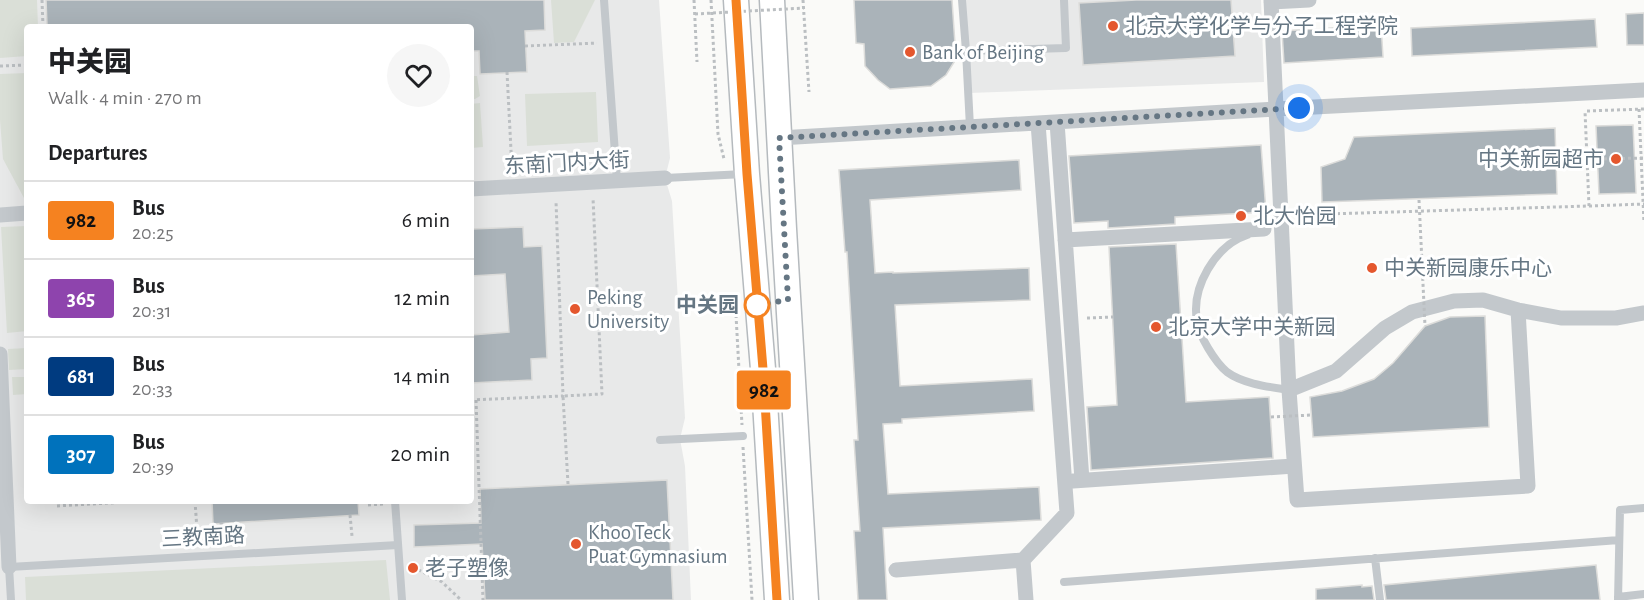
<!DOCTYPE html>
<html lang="en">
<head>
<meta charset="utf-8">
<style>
  body { margin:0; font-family:"Alegreya Sans","Noto Sans SC",sans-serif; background:#f6f6f6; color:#202124; height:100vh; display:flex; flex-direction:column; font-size:22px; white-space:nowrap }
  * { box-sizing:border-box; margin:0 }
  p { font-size:20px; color:#757577 }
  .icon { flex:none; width:33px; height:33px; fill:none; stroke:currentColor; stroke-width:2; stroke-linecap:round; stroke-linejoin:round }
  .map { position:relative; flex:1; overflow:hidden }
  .side { position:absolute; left:24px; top:24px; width:450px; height:480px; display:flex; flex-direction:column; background:#fff; border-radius:6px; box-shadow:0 6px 24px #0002 }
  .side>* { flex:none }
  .badge { padding:0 12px; border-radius:4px; font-size:21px; line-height:39px }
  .you { position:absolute; width:30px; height:30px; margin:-15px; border:4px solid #fff; border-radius:50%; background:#1a73e8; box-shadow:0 0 0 9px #1a73e833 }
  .map>.badge { position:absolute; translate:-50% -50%; box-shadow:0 0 0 3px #fff }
  h2 { padding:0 24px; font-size:22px; line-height:54px }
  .round { display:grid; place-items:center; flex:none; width:63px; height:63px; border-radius:32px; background:#f6f6f6 }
  .head { display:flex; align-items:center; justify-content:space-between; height:102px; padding:0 24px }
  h1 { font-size:28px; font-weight:800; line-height:45px }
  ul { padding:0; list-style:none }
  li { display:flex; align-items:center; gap:18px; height:78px; padding:0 24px; border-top:2px solid #e0e0e0 }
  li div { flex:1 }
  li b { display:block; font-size:22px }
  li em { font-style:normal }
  li .badge { min-width:66px; font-weight:700; text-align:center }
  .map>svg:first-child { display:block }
</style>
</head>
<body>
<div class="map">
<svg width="1644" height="600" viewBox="0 0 1644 600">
  <rect width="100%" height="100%" fill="#fafaf8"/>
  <path fill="#e8e9e9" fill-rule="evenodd" d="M 0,0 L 659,0 L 670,158 L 665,178 L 672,201 L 685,418 L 680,439 L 685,466 L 691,600 L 0,600 ZM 27,27 L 471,27 L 471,501 L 27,501 Z
    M 962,0 L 1261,0 L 1264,82 L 969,93 Z"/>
  <path fill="#dadfd7" d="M 0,0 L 37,0 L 38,27 L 27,27 L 27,56 L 0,58 Z
    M 551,0 L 595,0 L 574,42 L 554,43 Z
    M 27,73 L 27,198 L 24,198 L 3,159 L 0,120 L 0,74 Z
    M 471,76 L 477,76 L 480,96 L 475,99 L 471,99 Z
    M 596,92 L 598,142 L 527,146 L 525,94 Z
    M 480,103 L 483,147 L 471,148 L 471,104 Z
    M 27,226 L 27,331 L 7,333 L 1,227 Z
    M 27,348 L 27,369 L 9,370 L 8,349 Z
    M 12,377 L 27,377 L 27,394 L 13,395 Z
    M 386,560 L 390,600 L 26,600 L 25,577 Z"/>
  <path fill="#aab3b9" stroke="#dcdcda" stroke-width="1.5" d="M 46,0 L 544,0 L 545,30 L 525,31 L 527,72 L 480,74 L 479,51 L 471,51 L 471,27 L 179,27 L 179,25 L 139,27 L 56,27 L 56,25 L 47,25 Z
    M 854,0 L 952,0 L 956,59 L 946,75 L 931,86 L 890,89 L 878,80 L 865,66 L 864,44 L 856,43 Z
    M 1136,0 L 1231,0 L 1235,56 L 1083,65 L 1079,3 Z
    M 1644,13 L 1644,45 L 1627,45 L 1626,14 Z
    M 1595,19 L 1597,47 L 1412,56 L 1411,28 Z
    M 1381,25 L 1383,57 L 1284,63 L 1282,31 Z
    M 1633,125 L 1636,193 L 1599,194 L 1596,126 Z
    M 1555,128 L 1557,194 L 1322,202 L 1321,167 L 1345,159 L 1354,137 Z
    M 1261,145 L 1266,212 L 1175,217 L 1175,224 L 1108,228 L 1108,221 L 1074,223 L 1069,156 Z
    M 1019,160 L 1021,190 L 870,200 L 875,273 L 893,272 L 893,273 L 1029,268 L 1030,300 L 895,305 L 900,386 L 1032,379 L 1034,411 L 902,419 L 902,423 L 883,424 L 888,494 L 1039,487 L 1041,520 L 883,528 L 887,600 L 858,600 L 854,531 L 860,531 L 854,440 L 858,440 L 847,252 L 845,252 L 839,170 Z
    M 523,227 L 524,247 L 542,246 L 547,358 L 531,359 L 532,380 L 471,383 L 471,335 L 509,332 L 505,274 L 471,276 L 471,229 Z
    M 1176,244 L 1186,402 L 1269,397 L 1273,458 L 1091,470 L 1087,407 L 1117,405 L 1109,247 Z
    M 1485,316 L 1489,427 L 1313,437 L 1310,397 L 1342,391 L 1374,379 L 1393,363 L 1425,326 L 1450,317 Z
    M 667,480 L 673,600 L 485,600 L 482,544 L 414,547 L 414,525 L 481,523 L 480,489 Z
    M 212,501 L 358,501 L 359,515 L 213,524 Z
    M 1596,565 L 1600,600 L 1386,600 L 1384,585 Z
    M 1362,585 L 1362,587 L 1372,586 L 1374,600 L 1316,600 L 1316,589 Z"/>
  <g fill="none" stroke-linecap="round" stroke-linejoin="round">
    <defs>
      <path id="primary" d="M 736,0 L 747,174 L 763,369 L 777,600
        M 772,0 L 784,229 L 806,600"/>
    </defs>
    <use href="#primary" stroke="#b5babe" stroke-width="27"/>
    <path stroke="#bbbfc2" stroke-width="3" stroke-dasharray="3 3" stroke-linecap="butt" d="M 42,0 L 43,27
      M 694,0 L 697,62
      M 711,0 L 718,134 L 724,159
      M 803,0 L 809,92
      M 525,46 L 597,43
      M 0,66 L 27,65
      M 507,72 L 512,170
      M 1639,109 L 1644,223
      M 1587,111 L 1644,109
      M 1589,206 L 1644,204
      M 1295,215 L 1589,206 L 1585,111
      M 736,315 L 742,425
      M 1087,318 L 1113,317
      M 471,400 L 563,396 L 556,201
      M 476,400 L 483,600
      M 743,447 L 752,600
      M 568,484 L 563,396 L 602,394 L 593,198
      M 56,501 L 56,506 L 145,501
      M 195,501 L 198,544
      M 366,501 L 366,505 L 384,504
      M 350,515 L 352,536
      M 221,523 L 223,543
      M 222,525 L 227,524 L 228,534
      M 413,567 L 442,582 L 461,600"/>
    <path stroke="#c3c8cc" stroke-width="8" d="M 604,0 L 617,181
      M 962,0 L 966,51
      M 970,127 L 966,51 L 1066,48 L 1064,0
      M 665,178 L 744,174
      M 1247,235 C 1215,246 1191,287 1197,321 C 1199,336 1215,362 1227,372 C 1243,384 1270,387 1289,390
      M 660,440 L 743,436
      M 395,501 L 402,600
      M 1375,558 L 1380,600
      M 1064,582 L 1619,540
      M 1618,597 L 1644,594
      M 11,600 L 9,567 L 398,545
      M 1618,600 L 1620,510 L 1644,508"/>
    <path stroke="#c3c8cc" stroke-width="15" d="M 1271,0 L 1289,390 L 1336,371 L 1385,328 L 1412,312 L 1454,301 L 1483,300 L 1518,310 L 1561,318 L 1616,318 L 1644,313
      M 1271,2 L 1309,0
      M 1057,122 L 1082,480
      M 779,138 L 1276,109 L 1644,90
      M 471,189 L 665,178
      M 0,215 L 27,213
      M 1065,240 L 1264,229
      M 0,354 L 9,567
      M 1289,390 L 1297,500 L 1528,486 L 1518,310
      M 1073,481 L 1294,466
      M 1023,560 L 1026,600
      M 896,570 L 1023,560 L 1067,513 L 1038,123"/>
    <use href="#primary" stroke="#fff" stroke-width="24"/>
    <path stroke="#bbbfc2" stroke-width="3" stroke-dasharray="3 3" stroke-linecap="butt" d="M 695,14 L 804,8
      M 1556,160 L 1644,158
      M 1419,200 L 1425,326
      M 1271,417 L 1312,415"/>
  </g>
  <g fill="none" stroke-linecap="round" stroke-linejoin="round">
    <defs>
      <path id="line" d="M 736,0 L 747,174 L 763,369 L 777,600"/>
    </defs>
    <use href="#line" stroke="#fff" stroke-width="14"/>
    <use href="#line" stroke="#f58220" stroke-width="9"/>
    <path stroke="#657683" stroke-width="6" stroke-dasharray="0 10.8" d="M 757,305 L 788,300 L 779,138 L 1299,108"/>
  </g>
  <g fill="#e4572e" stroke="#fff" stroke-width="2">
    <circle cx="1113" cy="26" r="6"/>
    <circle cx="910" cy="52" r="6"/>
    <circle cx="1616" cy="159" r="6"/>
    <circle cx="1241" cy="216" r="6"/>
    <circle cx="1372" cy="268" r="6"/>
    <circle cx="575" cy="309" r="6"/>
    <circle cx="1156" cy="327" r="6"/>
    <circle cx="576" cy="544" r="6"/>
    <circle cx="413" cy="568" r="6"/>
  </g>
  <circle fill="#fff" stroke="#f58220" stroke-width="3" cx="757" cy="305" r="12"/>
  <g text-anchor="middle" stroke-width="6" stroke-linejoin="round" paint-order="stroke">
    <g font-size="21" fill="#657683" stroke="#fff" text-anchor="start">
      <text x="1125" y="33">北京大学化学与分子工程学院</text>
      <text x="922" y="59">Bank of Beijing</text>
      <text x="1604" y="166" text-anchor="end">中关新园超市</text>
      <text x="1253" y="223">北大怡园</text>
      <text x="1384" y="275">中关新园康乐中心</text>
      <text x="587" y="304">Peking<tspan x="587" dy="24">University</tspan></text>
      <text x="1168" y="334">北京大学中关新园</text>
      <text x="588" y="539">Khoo Teck<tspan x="588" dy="24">Puat Gymnasium</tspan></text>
      <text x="425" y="575">老子塑像</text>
    </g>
    <g font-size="21" fill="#657683" stroke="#fff">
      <text transform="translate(567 163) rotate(-3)" y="7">东南门内大街</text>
      <text transform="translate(203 537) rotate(-3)" y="7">三教南路</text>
    </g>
    <g font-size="21" font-weight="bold" fill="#657683" stroke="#fff" text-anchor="end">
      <text x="739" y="312">中关园</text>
    </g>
  </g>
</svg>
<div class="you" style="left:1299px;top:108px"></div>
<b class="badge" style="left:764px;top:390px;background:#f58220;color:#111">982</b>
<section class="side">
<div class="head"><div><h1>中关园</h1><p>Walk · 4 min · 270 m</p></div><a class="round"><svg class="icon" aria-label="heart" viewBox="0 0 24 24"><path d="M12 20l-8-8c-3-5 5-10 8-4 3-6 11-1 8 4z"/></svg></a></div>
<h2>Departures</h2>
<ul>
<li><span class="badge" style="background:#f58220;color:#111">982</span><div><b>Bus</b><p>20:25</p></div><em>6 min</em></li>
<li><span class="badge" style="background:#8e44ad;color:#fff">365</span><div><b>Bus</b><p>20:31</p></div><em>12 min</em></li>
<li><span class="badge" style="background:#003b80;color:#fff">681</span><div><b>Bus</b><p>20:33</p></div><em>14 min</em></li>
<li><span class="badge" style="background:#0072bc;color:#fff">307</span><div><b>Bus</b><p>20:39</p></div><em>20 min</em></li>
</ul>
</section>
</div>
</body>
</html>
